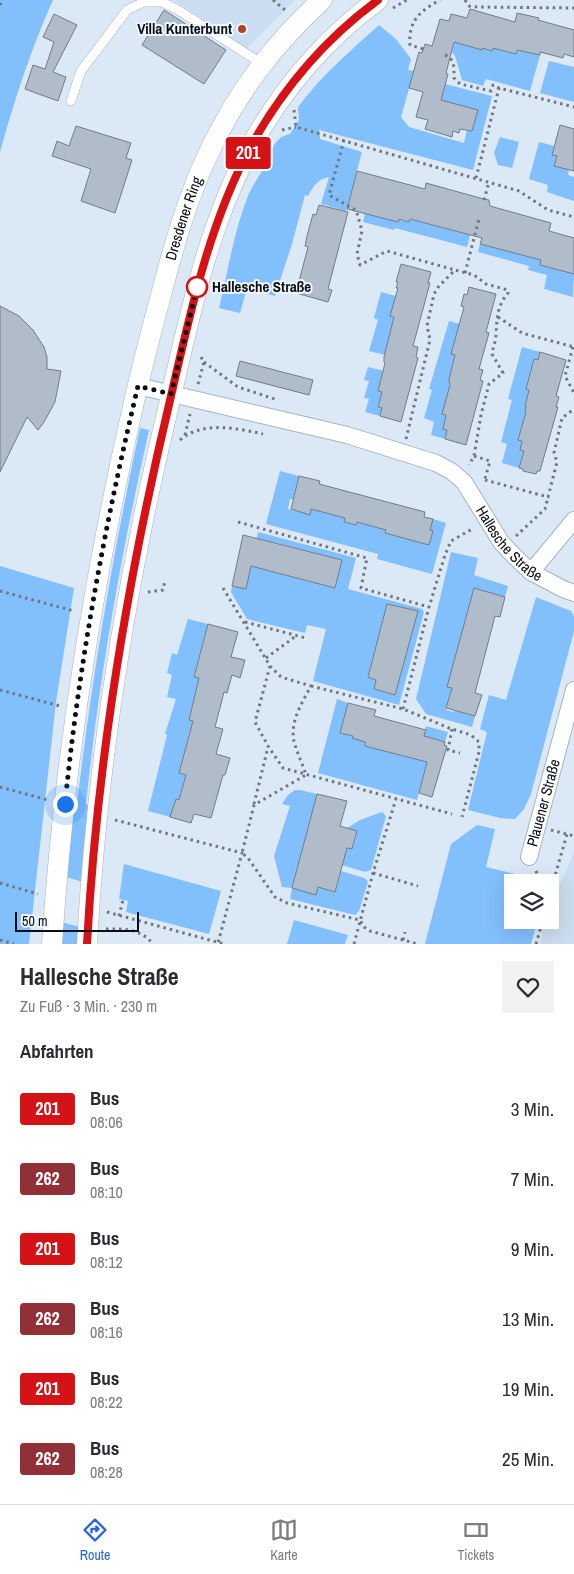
<!DOCTYPE html>
<html lang="de">
<head>
<meta charset="utf-8">
<style>
  body { margin:0; font-family:"Archivo Narrow",sans-serif; background:#f2f2f3; color:#2b2b33; height:100vh; display:flex; flex-direction:column; font-size:19px; white-space:nowrap }
  * { box-sizing:border-box; margin:0 }
  p { font-size:16px; color:#7c7c81 }
  .icon { flex:none; width:28px; height:28px; fill:none; stroke:currentColor; stroke-width:2; stroke-linecap:round; stroke-linejoin:round }
  .map { position:relative; height:944px; overflow:hidden }
  .sheet { display:flex; flex-direction:column; background:#fff; flex:1 }
  .sheet>* { flex:none }
  .badge { padding:0 10px; border-radius:4px; font-size:18px; line-height:32px }
  .tools { position:absolute; left:504px; top:874px; display:grid; gap:10px }
  .tools a { display:grid; place-items:center; width:55px; height:55px; border-radius:0px; background:#fff; box-shadow:0 5px 20px #0002; font-size:25px }
  .scale { position:absolute; left:15px; bottom:12px; width:124px; box-sizing:border-box; padding-left:5px; border:2px solid #0a0e13; border-top:0; font-size:14px; line-height:18px; white-space:nowrap; color:#0a0e13; -webkit-text-stroke:4px #edf4fc; paint-order:stroke }
  .you { position:absolute; width:25px; height:25px; margin:-12px; border:4px solid #fff; border-radius:50%; background:#1a73e8; box-shadow:0 0 0 8px #1a73e833 }
  .map>.badge { position:absolute; translate:-50% -50%; box-shadow:0 0 0 2px #fff }
  h2 { padding:0 20px; font-size:19px; line-height:45px }
  .round { display:grid; place-items:center; flex:none; width:52px; height:52px; border-radius:0px; background:#f2f2f3 }
  .overview { display:flex; align-items:center; justify-content:space-between; height:85px; padding:0 20px }
  h1 { font-size:24px; font-weight:800; line-height:38px }
  ul { padding:0; list-style:none }
  li { display:flex; align-items:center; gap:15px; height:70px; padding:0 20px }
  li div { flex:1 }
  li b { display:block; font-size:19px }
  li em { font-style:normal }
  li .badge { min-width:55px; font-weight:700; text-align:center }
  .menu { display:flex; justify-content:space-around; align-items:center; height:70px; border-top:1px solid #e1e1e2; background:#fff; font-size:14px; color:#7c7c81 }
  .menu a { display:grid; justify-items:center; gap:2px }
  .menu .active { color:#2563eb }
  .map>svg:first-child { display:block }
</style>
</head>
<body>
<div class="map">
<svg width="574" height="944" viewBox="0 0 574 944">
  <rect width="100%" height="100%" fill="#dbe8f5"/>
  <path fill="#cbddf0" d="M 174,0 L 295,0 L 247,48 Z
    M 574,852 L 574,944 L 540,944 L 546,920 L 550,920 L 550,907 L 554,893 L 561,882 Z"/>
  <path fill="#82bffd" fill-rule="evenodd" d="M 0,0 L 53,0 C 31,49 14,101 0,152 Z
    M 379,25 L 396,39 L 411,59 L 408,70 L 414,71 L 401,117 L 409,127 L 464,143 L 467,130 L 472,131 L 478,110 L 440,103 L 445,84 L 492,96 L 473,170 L 319,130 L 320,139 L 362,152 L 346,211 L 321,204 L 329,177 C 318,179 314,185 308,196 L 305,195 L 292,244 L 275,296 L 247,288 L 240,313 L 219,308 C 228,271 234,231 248,196 C 252,185 260,176 265,165 C 271,152 274,137 290,134 L 299,120 L 298,107 C 321,76 350,51 379,25 Z
    M 454,42 L 482,50 L 482,48 L 492,51 L 493,48 L 517,50 L 540,55 L 530,91 L 486,79 L 483,86 L 462,80 L 455,56 L 452,52 Z
    M 549,61 L 574,67 L 574,102 L 540,93 Z
    M 500,137 L 519,142 L 512,168 L 498,165 L 494,153 Z
    M 539,142 L 554,146 L 552,154 L 557,156 L 554,166 L 569,170 L 568,175 L 574,177 L 574,201 L 547,192 L 548,185 L 529,179 Z
    M 365,213 L 409,222 L 410,219 L 470,235 L 467,247 L 395,228 L 394,230 L 363,222 Z
    M 480,244 L 541,260 L 540,265 L 574,274 L 573,297 L 544,289 L 547,275 L 528,270 L 529,266 L 478,252 Z
    M 381,292 L 396,296 L 390,316 L 394,317 L 385,355 L 369,351 L 378,320 L 374,318 Z
    M 449,321 L 460,324 L 451,354 L 455,355 L 449,385 L 454,387 L 442,414 L 446,415 L 443,429 L 447,430 L 445,439 L 431,435 L 434,422 L 424,418 L 432,390 L 429,389 Z
    M 522,347 L 540,352 L 538,360 L 534,359 L 526,388 L 529,390 L 525,411 L 530,413 L 524,420 L 518,440 L 522,441 L 520,450 L 524,451 L 519,468 L 502,463 L 507,444 L 501,442 L 512,400 L 508,399 Z
    M 368,367 L 384,371 L 378,391 L 382,392 L 378,406 L 382,408 L 380,416 L 365,412 L 369,399 L 364,398 L 369,381 L 364,380 Z
    M 140,428 L 149,430 C 121,554 99,678 86,804 L 94,808 L 87,883 L 62,876 L 69,807 L 77,804 C 92,677 113,553 140,428 Z
    M 280,471 L 299,476 L 293,499 L 290,499 L 288,509 L 309,514 L 311,509 L 345,518 L 344,522 L 355,525 L 357,522 L 386,530 L 385,533 L 429,545 L 433,531 L 430,530 L 433,519 L 446,523 L 432,574 L 377,559 L 378,554 L 266,524 Z
    M 258,532 L 356,558 L 348,589 L 422,609 L 424,612 L 399,705 L 313,681 L 326,629 L 307,625 L 305,633 L 247,619 L 231,592 L 232,586 L 246,588 ZM 273,542 L 342,560 L 335,588 L 266,570 ZM 387,604 L 417,611 L 395,695 L 374,689 L 376,680 L 368,677 Z
    M 451,552 L 478,558 L 474,575 L 508,586 L 505,597 L 474,589 L 448,687 L 452,688 L 446,710 L 454,712 L 455,710 L 475,716 L 472,727 L 426,714 L 416,699 Z
    M 0,566 L 74,588 L 56,702 L 29,944 L 0,944 Z
    M 536,597 L 571,611 L 574,617 L 574,631 L 531,794 L 524,809 L 515,819 L 500,818 L 468,810 L 487,732 L 480,729 L 489,695 L 506,700 Z
    M 188,619 L 208,624 L 194,676 L 199,678 L 189,720 L 193,721 L 179,773 L 186,775 L 179,800 L 176,799 L 170,817 L 148,811 L 167,735 L 165,734 L 176,699 L 167,697 L 172,675 L 167,673 L 172,653 L 177,655 Z
    M 337,699 L 348,703 L 340,733 L 353,736 L 353,738 L 365,742 L 365,746 L 418,759 L 426,726 L 448,732 L 445,742 L 430,738 L 430,751 L 417,800 L 318,773 Z
    M 295,790 L 300,790 L 317,794 L 292,888 L 318,887 L 335,892 L 341,871 L 364,878 L 366,879 L 368,882 L 359,911 L 355,915 L 290,899 L 292,888 L 282,887 L 274,856 L 290,806 L 282,804 L 288,795 Z
    M 382,812 L 386,816 L 371,870 L 365,872 L 338,864 L 347,828 L 360,820 Z
    M 477,825 L 495,829 L 486,867 L 548,882 L 512,882 L 512,920 L 538,920 L 531,944 L 425,944 L 451,844 Z
    M 124,864 L 221,891 L 209,934 L 126,912 L 128,901 L 119,899 Z
    M 294,920 L 348,935 L 345,944 L 287,944 Z
    M 58,921 L 83,928 L 82,944 L 56,944 Z"/>
  <path fill="#b0bcc9" stroke="#717c88" d="M 470,9 L 515,22 L 517,13 L 539,18 L 538,20 L 574,30 L 574,57 L 564,54 L 563,58 L 540,52 L 540,55 L 517,50 L 516,54 L 493,48 L 492,51 L 482,48 L 482,50 L 454,42 L 446,73 L 448,74 L 441,100 L 478,110 L 472,131 L 460,129 L 459,133 L 453,131 L 452,137 L 425,129 L 428,120 L 416,117 L 423,92 L 409,88 L 419,52 L 422,53 L 425,44 L 432,46 L 440,19 L 449,21 L 451,14 L 467,18 Z
    M 164,10 L 226,50 L 204,84 L 142,45 Z
    M 54,14 L 77,25 L 53,72 L 66,77 L 58,101 L 25,89 L 33,65 L 45,69 L 54,42 L 43,37 Z
    M 560,125 L 574,129 L 574,171 L 554,166 L 557,156 L 552,155 Z
    M 76,126 L 131,143 L 126,158 L 132,160 L 115,213 L 81,201 L 91,169 L 52,156 L 57,141 L 69,146 Z
    M 357,171 L 425,189 L 426,183 L 480,198 L 489,200 L 490,206 L 551,223 L 549,231 L 574,238 L 574,274 L 540,265 L 541,260 L 480,244 L 482,238 L 410,219 L 409,222 L 399,219 L 398,222 L 347,209 Z
    M 319,205 L 348,212 L 328,289 L 332,290 L 328,302 L 296,293 L 308,247 L 305,246 L 307,236 L 313,214 L 316,215 Z
    M 401,264 L 431,272 L 428,283 L 430,283 L 413,346 L 418,347 L 416,357 L 418,358 L 401,422 L 380,416 L 382,408 L 378,407 L 382,392 L 378,391 L 385,363 L 384,362 L 384,357 L 394,317 L 390,316 L 398,288 L 396,288 L 398,282 L 396,282 Z
    M 469,287 L 496,294 L 486,332 L 489,333 L 479,369 L 483,370 L 480,380 L 483,381 L 466,445 L 445,439 L 447,430 L 443,429 L 446,415 L 442,414 L 450,385 L 449,379 L 455,355 L 451,354 L 464,307 L 461,306 L 464,294 L 467,295 Z
    M 0,306 L 19,316 L 33,330 L 44,347 L 47,357 L 47,369 L 61,371 L 55,402 L 44,422 L 38,430 L 27,417 L 0,472 Z
    M 540,352 L 566,360 L 556,396 L 559,397 L 556,407 L 558,407 L 540,471 L 537,471 L 536,474 L 523,471 L 523,469 L 519,468 L 524,451 L 520,450 L 522,441 L 518,440 L 526,412 L 525,411 L 526,406 L 525,406 L 529,390 L 526,389 L 534,359 L 538,360 Z
    M 240,361 L 313,380 L 309,395 L 236,376 Z
    M 299,476 L 320,481 L 319,484 L 425,512 L 424,517 L 433,519 L 430,530 L 433,531 L 429,545 L 385,533 L 386,530 L 357,522 L 356,525 L 344,522 L 345,518 L 311,509 L 310,515 L 291,509 Z
    M 243,535 L 342,560 L 335,588 L 251,566 L 246,589 L 232,586 Z
    M 474,588 L 505,597 L 500,617 L 495,616 L 475,693 L 482,695 L 475,716 L 446,708 L 452,688 L 447,687 Z
    M 387,604 L 418,611 L 395,695 L 374,689 L 376,680 L 368,677 Z
    M 208,624 L 238,632 L 231,657 L 245,660 L 240,678 L 232,675 L 227,693 L 224,692 L 215,727 L 223,729 L 216,754 L 230,758 L 225,775 L 223,775 L 211,818 L 194,814 L 191,823 L 170,817 L 176,799 L 179,800 L 186,775 L 179,773 L 193,721 L 189,720 L 199,678 L 194,677 Z
    M 348,703 L 376,710 L 374,716 L 426,730 L 424,736 L 445,742 L 444,745 L 447,746 L 432,797 L 419,793 L 427,762 L 365,746 L 365,742 L 352,738 L 353,736 L 340,733 Z
    M 317,794 L 347,801 L 340,826 L 357,831 L 352,849 L 347,848 L 335,892 L 318,887 L 316,895 L 292,888 Z"/>
  <g fill="none" stroke-linecap="round" stroke-linejoin="round">
    <defs>
      <path id="service" d="M 71,101 L 81,71 L 100,46 L 127,10 L 144,2 L 162,2 L 178,10 L 261,63"/>
      <g id="minor">
        <path id="s1" d="M 138,386 L 347,435 L 436,463 L 451,471 L 464,482 L 501,542 L 515,557 L 531,572 L 563,589 L 574,593"/>
        <path d="M 531,572 L 574,520"/>
        <path id="s2" d="M 529,857 L 574,690"/>
      </g>
      <g id="tertiary">
        <path id="s3" d="M 52,944 C 64,758 94,574 136,393 C 144,360 152,328 161,295 C 174,245 188,195 211,148 C 239,90 274,44 322,0"/>
        <path d="M 87,944 C 97,759 127,576 171,396 C 191,310 209,223 252,144 C 284,87 325,39 378,0"/>
      </g>
    </defs>
    <use href="#service" stroke="#a7b3c0" stroke-width="10"/>
    <use href="#minor" stroke="#a7b3c0" stroke-width="18"/>
    <use href="#tertiary" stroke="#a7b3c0" stroke-width="21"/>
    <path stroke="#6e777f" stroke-width="3" stroke-dasharray="2.5 4" stroke-linecap="butt" d="M 273,0 L 285,10
      M 465,0 L 469,6 L 477,7 L 574,8
      M 0,5 L 2,0
      M 393,8 L 407,0
      M 423,49 L 410,45 C 408,21 420,11 440,0
      M 445,55 C 455,59 454,68 454,78 L 460,84 L 491,91 L 493,85 L 499,88 L 574,107
      M 294,110 L 296,127 L 519,191 L 548,210 L 574,217
      M 282,130 L 296,127
      M 344,140 L 329,195 L 357,211
      M 476,178 L 499,88
      M 484,200 L 489,182
      M 357,213 L 362,231 L 357,254 L 360,265 L 387,251 L 455,270
      M 465,273 L 479,219
      M 498,317 L 522,333 L 574,347
      M 573,347 L 565,376 L 574,393
      M 204,362 L 238,387 L 278,400
      M 198,384 L 204,362 L 199,354
      M 185,435 L 190,414
      M 406,439 L 429,344 L 430,339 L 427,326 L 434,294 L 439,286 L 455,270 L 474,275 L 486,284 L 508,290 L 508,293 C 497,306 497,318 496,334 C 496,341 493,347 492,354 L 503,373 L 489,384 L 481,415 L 474,456 L 469,465
      M 180,440 C 202,421 236,428 263,434
      M 474,456 L 490,461 L 484,482
      M 485,480 L 548,497 L 557,462 L 554,453 L 562,418 L 574,409
      M 238,522 L 367,558 L 361,588 L 429,607
      M 516,536 L 545,509 L 548,497
      M 223,588 L 270,666 L 281,677 L 311,686 C 302,703 288,724 295,745 C 298,755 303,765 306,775 L 254,805 L 242,853 L 248,858 L 275,897 L 287,903 L 360,920 L 364,927 L 370,931 L 418,944
      M 0,591 L 74,611
      M 148,592 L 163,590 L 165,581
      M 245,622 L 306,638
      M 266,658 L 296,636
      M 270,666 L 255,722 L 268,746 L 283,768 L 452,814
      M 311,686 L 403,709 L 449,728 L 471,735 L 479,742 L 479,752 L 462,817
      M 0,690 L 60,706
      M 403,709 L 429,607 L 445,555 L 451,541 L 474,528
      M 452,729 L 448,750 L 460,753
      M 0,787 L 48,800
      M 254,804 L 268,747
      M 115,820 L 242,853 L 218,943
      M 551,830 L 574,836
      M 536,871 L 539,877 L 553,881
      M 373,873 L 418,886
      M 0,883 L 38,894
      M 550,893 L 567,834
      M 107,912 L 224,944
      M 119,916 L 123,900
      M 106,929 C 124,929 140,928 153,944
      M 0,940 L 14,944
      M 403,940 L 405,932
      M 354,944 L 373,873 L 396,799
      M 536,944 L 543,920"/>
    <use href="#service" stroke="#fff" stroke-width="9"/>
    <use href="#minor" stroke="#fff" stroke-width="16"/>
    <use href="#tertiary" stroke="#fff" stroke-width="20"/>
  </g>
  <g fill="none" stroke-linecap="round" stroke-linejoin="round">
    <defs>
      <path id="line" d="M 87,944 C 97,759 128,576 171,396 C 191,310 209,223 252,144 C 284,87 325,39 378,0"/>
    </defs>
    <use href="#line" stroke="#fff" stroke-width="11"/>
    <use href="#line" stroke="#d51317" stroke-width="8"/>
    <path stroke="#0a0e13" stroke-width="5" stroke-dasharray="0 9" d="M 65,804 C 79,663 105,524 138,386 L 171,394 L 197,287"/>
  </g>
  <circle fill="#ac461e" stroke="#edf4fc" stroke-width="2" cx="242" cy="29" r="5"/>
  <circle fill="#fff" stroke="#d51317" stroke-width="2.5" cx="197" cy="287" r="10"/>
  <g text-anchor="middle" stroke-width="4" stroke-linejoin="round" paint-order="stroke">
    <g font-size="15" font-weight="bold" fill="#0a0e13" stroke="#edf4fc" text-anchor="end">
      <text x="232" y="34">Villa Kunterbunt</text>
    </g>
    <g font-size="15" fill="#0a0e13" stroke="#edf4fc">
      <text dy="5" stroke="none"><textPath href="#s3" startOffset="739">Dresdener Ring</textPath></text>
      <text dy="5" stroke="none"><textPath href="#s1" startOffset="419">Hallesche Straße</textPath></text>
      <text dy="5" stroke="none"><textPath href="#s2" startOffset="56">Plauener Straße</textPath></text>
    </g>
    <g font-size="15" font-weight="bold" fill="#0a0e13" stroke="#edf4fc" text-anchor="start">
      <text x="212" y="292">Hallesche Straße</text>
    </g>
  </g>
</svg>
<div class="tools">
<a><svg class="icon" aria-label="layers" viewBox="0 0 24 24"><path d="M12 4l9 5-9 5-9-5zM3 14l9 5 9-5"/></svg></a>
</div>
<div class="scale">50 m</div>
<div class="you" style="left:65px;top:804px"></div>
<b class="badge" style="left:248px;top:153px;background:#d51317;color:#fff">201</b>
</div>
<section class="sheet">
<div class="overview"><div><h1>Hallesche Straße</h1><p>Zu Fuß · 3 Min. · 230 m</p></div><a class="round"><svg class="icon" aria-label="heart" viewBox="0 0 24 24"><path d="M12 20l-8-8c-3-5 5-10 8-4 3-6 11-1 8 4z"/></svg></a></div>
<h2>Abfahrten</h2>
<ul>
<li><span class="badge" style="background:#d51317;color:#fff">201</span><div><b>Bus</b><p>08:06</p></div><em>3 Min.</em></li>
<li><span class="badge" style="background:#923037;color:#fff">262</span><div><b>Bus</b><p>08:10</p></div><em>7 Min.</em></li>
<li><span class="badge" style="background:#d51317;color:#fff">201</span><div><b>Bus</b><p>08:12</p></div><em>9 Min.</em></li>
<li><span class="badge" style="background:#923037;color:#fff">262</span><div><b>Bus</b><p>08:16</p></div><em>13 Min.</em></li>
<li><span class="badge" style="background:#d51317;color:#fff">201</span><div><b>Bus</b><p>08:22</p></div><em>19 Min.</em></li>
<li><span class="badge" style="background:#923037;color:#fff">262</span><div><b>Bus</b><p>08:28</p></div><em>25 Min.</em></li>
</ul>
</section>
<nav class="menu">
<a class="active"><svg class="icon" aria-label="directions" viewBox="0 0 24 24"><path d="M12 3l9 9-9 9-9-9zM9 14v-3h6M13 9l2 2-2 2"/></svg>Route</a>
<a><svg class="icon" aria-label="map" viewBox="0 0 24 24"><path d="M3 6l6-2 6 2 6-2v14l-6 2-6-2-6 2zM9 4v14M15 6v14"/></svg>Karte</a>
<a><svg class="icon" aria-label="tickets" viewBox="0 0 24 24"><path d="M3 7h18v10H3zM15 7v10"/></svg>Tickets</a>
</nav>
</body>
</html>
